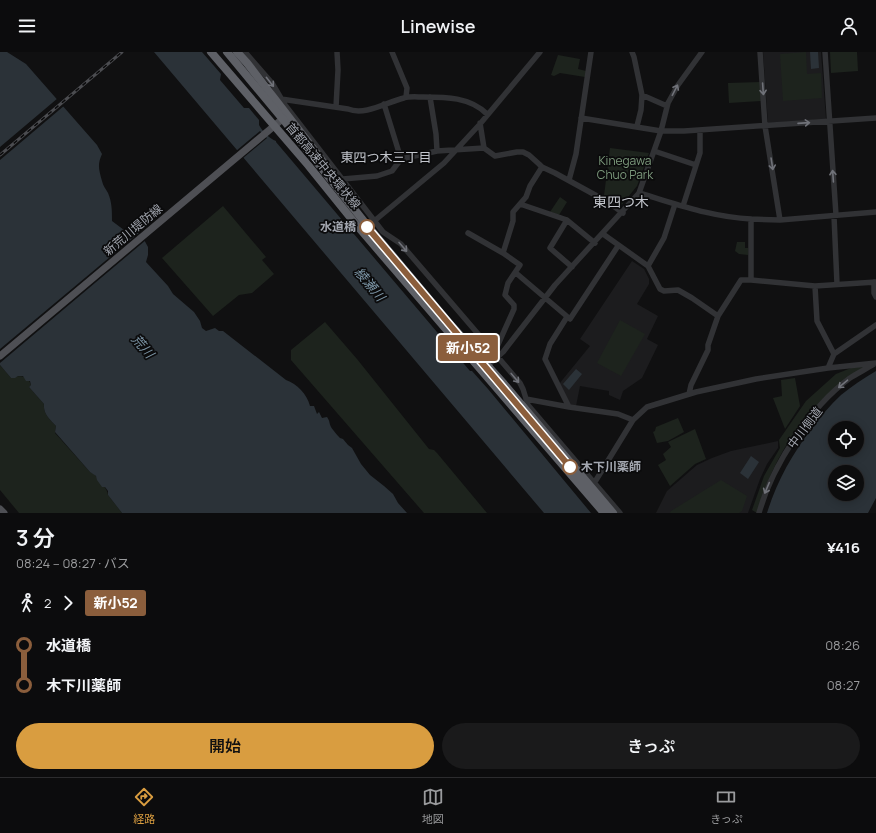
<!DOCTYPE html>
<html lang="ja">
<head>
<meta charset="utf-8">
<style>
  body { margin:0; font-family:Manrope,"Noto Sans JP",sans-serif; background:#1a1a1b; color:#f1f3f6; height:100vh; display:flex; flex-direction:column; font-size:15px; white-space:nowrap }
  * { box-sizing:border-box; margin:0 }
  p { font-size:13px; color:#9a9b9d }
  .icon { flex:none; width:22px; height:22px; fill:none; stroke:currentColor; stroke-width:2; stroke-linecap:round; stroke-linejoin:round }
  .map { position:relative; height:461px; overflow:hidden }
  .drawer { display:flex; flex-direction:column; background:#0c0c0d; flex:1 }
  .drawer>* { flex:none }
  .badge { padding:0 8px; border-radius:3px; font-size:14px; line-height:26px }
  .fabs { position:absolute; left:828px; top:369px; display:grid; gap:8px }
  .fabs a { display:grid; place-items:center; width:36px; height:36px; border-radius:50%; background:#0c0c0d; box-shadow:0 2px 10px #0003,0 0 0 1px #2c2c2e; font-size:20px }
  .map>.badge { position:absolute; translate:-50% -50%; box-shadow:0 0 0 2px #fff }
  .legs { display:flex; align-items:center; gap:6px; height:44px; padding:0 16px; font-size:13px }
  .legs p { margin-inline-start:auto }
  .headline { display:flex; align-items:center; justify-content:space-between; height:68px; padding:0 16px }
  h1 { font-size:22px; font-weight:600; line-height:30px }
  .primary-button { display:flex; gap:8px; margin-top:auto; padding:8px 16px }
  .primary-button a { flex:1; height:46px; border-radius:24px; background:#d99d40; color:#111; font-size:16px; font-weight:600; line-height:46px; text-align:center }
  .primary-button a+a { background:#1a1a1b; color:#f1f3f6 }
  ul { padding:0 16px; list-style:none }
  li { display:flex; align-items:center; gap:14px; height:40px; font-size:15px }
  li i { display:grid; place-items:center; width:6px; height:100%; margin:0 5px; background:currentColor }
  li i::after { content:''; width:10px; height:10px; margin:-5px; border:3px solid; border-radius:50%; background:#0c0c0d }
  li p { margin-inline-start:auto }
  li:first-child i { background:linear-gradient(#0000 50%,currentColor 0) }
  li:last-child i { background:linear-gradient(currentColor 50%,#0000 0) }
  header { display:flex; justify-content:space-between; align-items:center; height:52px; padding:0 16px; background:#0c0c0d; font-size:18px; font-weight:600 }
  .menu { display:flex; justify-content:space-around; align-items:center; height:56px; border-top:1px solid #2c2c2e; background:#0c0c0d; font-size:11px; color:#9a9b9d }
  .menu a { display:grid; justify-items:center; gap:2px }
  .menu .selected { color:#d99d40 }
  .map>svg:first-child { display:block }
</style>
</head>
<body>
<header><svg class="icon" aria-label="menu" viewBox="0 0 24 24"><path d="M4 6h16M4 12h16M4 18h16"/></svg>Linewise<svg class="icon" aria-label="person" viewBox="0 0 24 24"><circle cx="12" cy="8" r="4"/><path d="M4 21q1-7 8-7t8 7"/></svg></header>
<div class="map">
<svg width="876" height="461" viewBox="0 0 876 461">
  <rect width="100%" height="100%" fill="#101011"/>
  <path fill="#1c1c1e" d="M 763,0 L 821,0 L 826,67 L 768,71 Z
    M 632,209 L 644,217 L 649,227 L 649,232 L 637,252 L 658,264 L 647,287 L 658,293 L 642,326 L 623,339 L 620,348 L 609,343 L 609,339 L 580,334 L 576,354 L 570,354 L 559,332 L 590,294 L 580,287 Z
    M 778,389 L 778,396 L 767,412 L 760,427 L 748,461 L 656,461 L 667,439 L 697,413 L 712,406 L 731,399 Z"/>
  <path fill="#1d231d" d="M 806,0 L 807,22 L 821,21 L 822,46 L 783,49 L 780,2 Z
    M 830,0 L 857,0 L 858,19 L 831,21 Z
    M 558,3 L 580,7 L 578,17 L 586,19 L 585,25 L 560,21 L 554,24 L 551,23 Z
    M 760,30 L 761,49 L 729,51 L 728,31 Z
    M 610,96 L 649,101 L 637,134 L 620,155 L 604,144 Z
    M 560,145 L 567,150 L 559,163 L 550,160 Z
    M 223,154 L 266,205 L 262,208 L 274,222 L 252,241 L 239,243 L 213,264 L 162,206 Z
    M 737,190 L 745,190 L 745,196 L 748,196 L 748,203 L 739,202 L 735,199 Z
    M 620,268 L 645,282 L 621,324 L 597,311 Z
    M 325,270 L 357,307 L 429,397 L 434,398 L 437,401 L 487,461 L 424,461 L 291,308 L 291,298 Z
    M 0,313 L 11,326 C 19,323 28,323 31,333 L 29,335 L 44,352 C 43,362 50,367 56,374 L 55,381 L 90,420 C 96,422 108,437 108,443 L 122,461 L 19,461 L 0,438 Z
    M 856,314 L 865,315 C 811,345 773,403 757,461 L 752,458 L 764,424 L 780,396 L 779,388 L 806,349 L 836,322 Z
    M 795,326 L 800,354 L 785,377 L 773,346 L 782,344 L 781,328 Z
    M 678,366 L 684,380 L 668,389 L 657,391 L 653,380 L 655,379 L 656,375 Z
    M 695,377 L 706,407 L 695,412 L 670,434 L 658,413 L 666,408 L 663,402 L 671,395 L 668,390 Z
    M 721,428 L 747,444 L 742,459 L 739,461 L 670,461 L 671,459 Z"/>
  <path fill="#2b3238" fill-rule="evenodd" d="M 0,0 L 7,0 L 26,12 L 97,93 L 102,102 C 97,113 99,118 102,129 C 103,134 106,137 108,141 C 112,150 112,159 112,169 L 124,178 L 135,177 L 142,184 L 148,195 L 148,203 L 146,210 L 168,234 L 173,242 L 194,260 L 200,269 L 202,276 L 206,279 L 215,276 L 219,279 L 223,279 L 286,328 C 297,332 307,342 310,354 L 314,354 L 317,362 L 319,360 L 322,366 L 327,365 C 330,369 329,371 331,375 C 332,377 338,384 340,386 L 343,387 L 348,393 L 352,396 L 361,412 L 370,423 L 384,434 L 393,442 L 398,451 L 407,461 L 122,461 L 108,443 L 108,439 L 105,435 L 102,435 L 97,428 L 96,424 L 90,420 L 55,380 L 56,374 C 50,367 43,362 44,352 L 29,335 L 31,333 L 30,329 L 26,329 L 23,324 L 18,324 L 15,326 L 11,326 L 0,313 Z
    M 154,0 L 202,0 L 221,22 L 220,28 L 244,56 L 249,56 L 259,68 L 259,73 C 262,79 270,87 276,89 L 276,90 L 470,319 L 472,319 L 488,337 L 591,461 L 544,461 Z
    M 810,0 L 818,0 L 819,16 L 811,17 Z
    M 576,317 L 582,322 L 569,338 L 563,332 Z
    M 876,319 L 876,446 L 868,461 L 767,461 C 777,429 792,402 813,375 C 821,364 830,353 841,343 C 852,334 864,326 876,319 ZM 835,376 L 857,376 L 857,398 L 835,398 ZM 835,420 L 857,420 L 857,442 L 835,442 Z
    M 751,404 L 759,410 L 748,427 L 740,421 Z"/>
  <path fill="#101011" d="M 58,46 L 65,53 L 0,108 L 0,95 Z
    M 260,79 L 267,86 L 242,107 L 236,99 Z
    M 141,179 L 146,188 L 0,311 L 0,297 Z"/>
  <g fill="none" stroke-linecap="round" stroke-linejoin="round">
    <path stroke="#313235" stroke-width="5.5" d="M 245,0 L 272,31 L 285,53 L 383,180 L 401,192 L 520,331 L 523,337 L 528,353 L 620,461
      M 392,0 L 407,36 L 406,45
      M 632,0 L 634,5 L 642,43 L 641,58 L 637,74
      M 760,0 L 765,74 L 780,168
      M 825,0 L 836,163
      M 642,43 L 667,54
      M 430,45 L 436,82 L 437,99
      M 281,47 L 348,57 C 365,64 387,50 404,46 C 410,44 417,45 423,45 C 446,45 470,45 487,62
      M 384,52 L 401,107
      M 336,55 L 338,18 L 337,0
      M 581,66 L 661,79 L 684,79 L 876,66
      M 484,96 L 495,104 L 517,100 L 523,100 L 529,103 L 539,112 L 542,115 L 555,121 L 608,150 L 623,161
      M 654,99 L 696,113
      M 343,127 L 377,124 L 392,119 L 401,107 L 437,99 L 484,96 L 480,71
      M 569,128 L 576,102 L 591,0
      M 639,141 C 677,152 711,165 751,167 L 751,228 L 741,228 L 718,264 L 708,293 L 708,298 L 691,333 L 689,342
      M 520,152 L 567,168 L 595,191
      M 683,154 L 700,101 L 700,78
      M 834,164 L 837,232
      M 751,167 L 780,168 L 876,160
      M 567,168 L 550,196 L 572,215
      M 367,175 L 444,111 L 480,72 L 540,0
      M 468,181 L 503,201 L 520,213 L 508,231 L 505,243 L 514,253 L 514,257 L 496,297 L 493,299
      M 603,182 L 648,214 L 660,237 L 664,239 L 678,238 L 692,246 L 718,264
      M 503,201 L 513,169 L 513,160 L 526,145 L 530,134 L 542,115
      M 648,214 L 664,186 L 675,152
      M 516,221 L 570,267 L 618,194
      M 751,228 L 815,234 L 876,230
      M 874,230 L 874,241 L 876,245
      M 815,234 L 817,269 L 834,302
      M 567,265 L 550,292 L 545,307 L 569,355 L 618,362 L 633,368
      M 485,316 L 503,300 L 555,233 L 639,141 L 661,79 L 668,51 L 678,33 L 702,0
      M 828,316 L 834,302 L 876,273
      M 526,347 L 569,355
      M 593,433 L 633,368 L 647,355 L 696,340 L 756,327 L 828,316 L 876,311
      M 759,461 C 772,414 810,355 850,326 C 858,321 866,317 874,312"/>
    <path stroke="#4e4f54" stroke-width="7" d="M 0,304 L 280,69
      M 0,457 L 4,461"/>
    <path stroke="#5e6066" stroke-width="8" d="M 237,0 L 247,11 L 318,103 L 339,132"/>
    <defs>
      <path id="rail" d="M 0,103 L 122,0"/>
    </defs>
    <use href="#rail" stroke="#4b4c50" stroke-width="3"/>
    <use href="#rail" stroke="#0b0b0c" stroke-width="1.5" stroke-dasharray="4.5" stroke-linecap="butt"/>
    <path stroke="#5e6066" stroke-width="8" d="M 211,0 L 308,113 L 354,170 L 604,461
      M 227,0 L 286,71 L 366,172 L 450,272 L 504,332 L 613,461"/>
  </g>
  <defs><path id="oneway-shaft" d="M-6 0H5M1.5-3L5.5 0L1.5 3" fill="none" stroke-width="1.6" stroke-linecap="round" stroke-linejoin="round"/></defs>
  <g stroke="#707279">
    <use href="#oneway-shaft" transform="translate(270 30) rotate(52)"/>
    <use href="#oneway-shaft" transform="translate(763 37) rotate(86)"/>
    <use href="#oneway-shaft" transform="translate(675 38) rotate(-63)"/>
    <use href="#oneway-shaft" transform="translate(804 71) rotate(-4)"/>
    <use href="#oneway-shaft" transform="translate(772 112) rotate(81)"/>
    <use href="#oneway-shaft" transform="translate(833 124) rotate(-94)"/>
    <use href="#oneway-shaft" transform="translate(403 195) rotate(49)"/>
    <use href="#oneway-shaft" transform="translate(515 326) rotate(50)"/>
    <use href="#oneway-shaft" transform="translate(843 332) rotate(140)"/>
    <use href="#oneway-shaft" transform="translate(767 436) rotate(113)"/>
  </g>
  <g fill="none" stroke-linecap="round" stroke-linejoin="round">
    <defs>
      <path id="line-1" d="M 367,175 L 570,415"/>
    </defs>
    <use href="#line-1" stroke="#fff" stroke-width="9"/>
    <use href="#line-1" stroke="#8b5e3c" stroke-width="6"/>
  </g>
  <g fill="#fff" stroke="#8b5e3c" stroke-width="2">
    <circle cx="367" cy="175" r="7"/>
    <circle cx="570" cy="415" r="7"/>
  </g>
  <g text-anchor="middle" stroke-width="3.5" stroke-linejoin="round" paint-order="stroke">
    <g font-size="12" fill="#7c997c" stroke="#0b0b0c">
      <text x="625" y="113">Kinegawa<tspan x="625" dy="14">Chuo Park</tspan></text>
    </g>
    <g font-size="12" fill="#a3a7b0" stroke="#0b0b0c">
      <text transform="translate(323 114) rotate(50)" y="4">首都高速中央環状線</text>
      <text transform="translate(133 178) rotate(-40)" y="4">新荒川堤防線</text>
      <text transform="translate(805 376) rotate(-53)" y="4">中川側道</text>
    </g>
    <g font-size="12" font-weight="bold" fill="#a3a7b0" stroke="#0b0b0c" text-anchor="end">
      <text x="356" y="179">水道橋</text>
      <text x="581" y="419" text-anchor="start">木下川薬師</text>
    </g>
    <g font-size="13" fill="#c3c6cd" stroke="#0b0b0c">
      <text x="386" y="110">東四つ木三丁目</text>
    </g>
    <g font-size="13" font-style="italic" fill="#7d96a7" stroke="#0b0b0c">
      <text transform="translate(370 232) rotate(50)" y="5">綾瀬川</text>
      <text transform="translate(143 294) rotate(49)" y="5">荒川</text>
    </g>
    <g font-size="14" fill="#c3c6cd" stroke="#0b0b0c">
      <text x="621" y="155">東四つ木</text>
    </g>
  </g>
</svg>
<div class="fabs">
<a><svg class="icon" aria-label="locate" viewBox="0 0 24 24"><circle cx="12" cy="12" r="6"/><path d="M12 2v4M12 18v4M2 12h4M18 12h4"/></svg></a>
<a><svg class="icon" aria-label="layers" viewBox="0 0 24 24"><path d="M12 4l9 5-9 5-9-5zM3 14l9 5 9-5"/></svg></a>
</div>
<b class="badge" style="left:468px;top:296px;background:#8b5e3c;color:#fff">新小52</b>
</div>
<section class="drawer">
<div class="headline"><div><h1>3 分</h1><p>08:24 – 08:27 · バス</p></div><b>¥416</b></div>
<div class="legs"><svg class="icon" aria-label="walk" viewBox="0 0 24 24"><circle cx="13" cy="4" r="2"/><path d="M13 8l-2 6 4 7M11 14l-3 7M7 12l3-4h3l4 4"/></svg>2<svg class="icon" aria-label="forward" viewBox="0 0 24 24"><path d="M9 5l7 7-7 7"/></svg><b class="badge" style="background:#8b5e3c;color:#fff">新小52</b></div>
<ul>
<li><i style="color:#8b5e3c"></i><b>水道橋</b><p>08:26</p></li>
<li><i style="color:#8b5e3c"></i><b>木下川薬師</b><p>08:27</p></li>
</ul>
<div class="primary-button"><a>開始</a><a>きっぷ</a></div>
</section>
<nav class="menu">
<a class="selected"><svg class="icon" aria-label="directions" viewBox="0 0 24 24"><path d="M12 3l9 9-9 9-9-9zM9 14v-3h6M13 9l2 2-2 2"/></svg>経路</a>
<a><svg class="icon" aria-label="map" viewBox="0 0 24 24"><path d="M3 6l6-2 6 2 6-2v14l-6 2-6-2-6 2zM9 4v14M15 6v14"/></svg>地図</a>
<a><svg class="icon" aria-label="tickets" viewBox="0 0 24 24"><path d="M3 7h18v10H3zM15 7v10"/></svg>きっぷ</a>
</nav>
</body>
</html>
